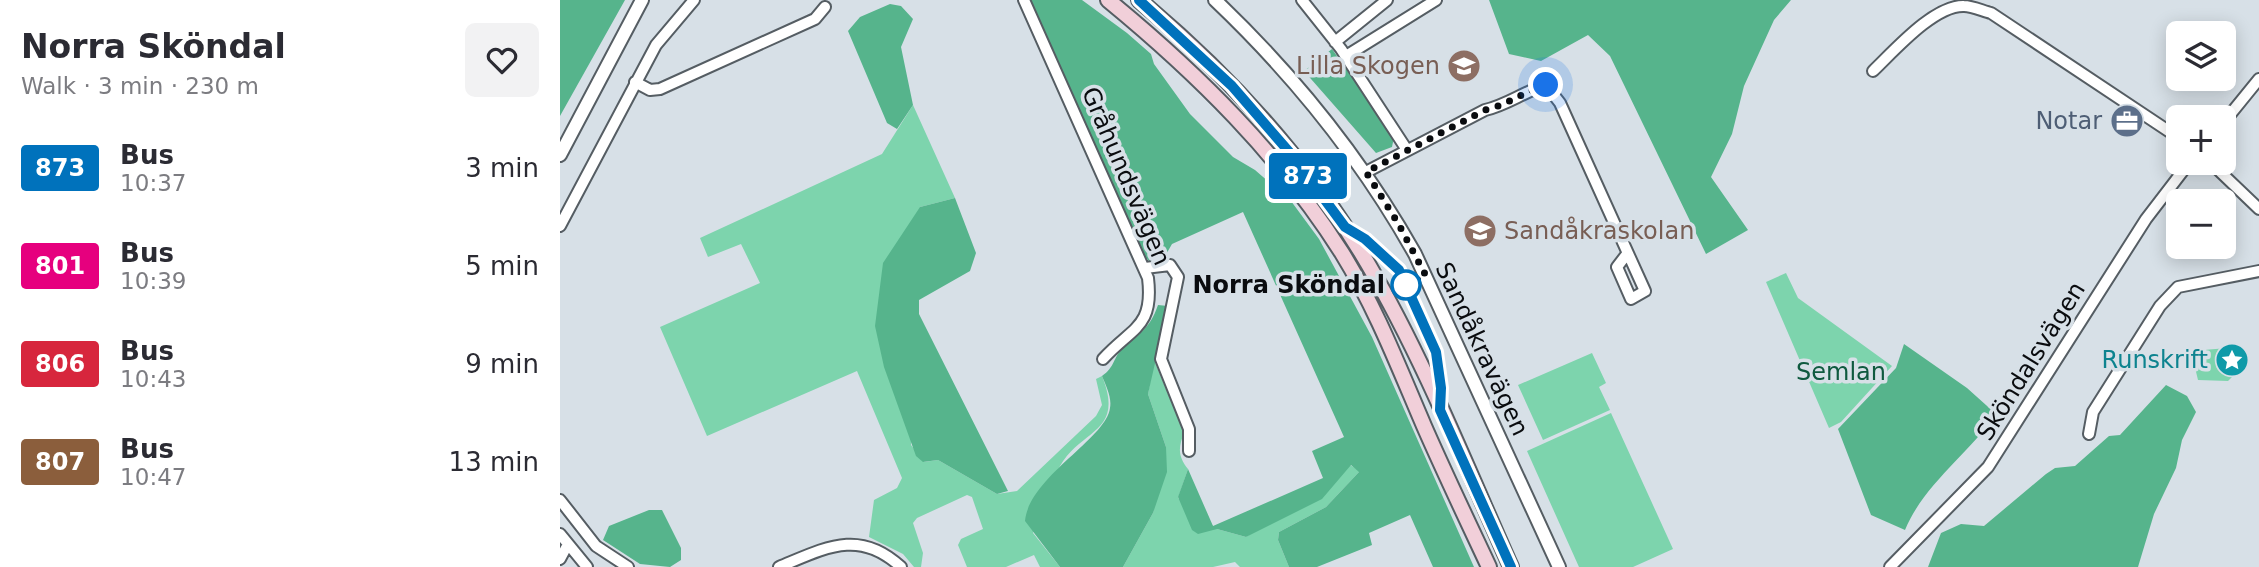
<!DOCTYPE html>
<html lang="en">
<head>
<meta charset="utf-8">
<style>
  body { margin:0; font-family:"DejaVu Sans",sans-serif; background:#f2f2f3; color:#2b2b33; height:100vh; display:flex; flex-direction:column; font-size:26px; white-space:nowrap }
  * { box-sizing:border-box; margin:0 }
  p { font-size:23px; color:#7c7c81 }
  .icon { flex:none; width:38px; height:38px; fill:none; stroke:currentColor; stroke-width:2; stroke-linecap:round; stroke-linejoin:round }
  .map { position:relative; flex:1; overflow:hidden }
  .sheet { display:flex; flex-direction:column; background:#fff; width:560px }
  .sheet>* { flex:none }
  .badge { padding:0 14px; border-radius:5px; font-size:24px; line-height:46px }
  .fabs { position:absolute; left:1606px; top:21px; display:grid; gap:14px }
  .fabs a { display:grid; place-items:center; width:70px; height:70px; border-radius:10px; background:#fff; box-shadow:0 4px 18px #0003; font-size:35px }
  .you { position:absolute; width:35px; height:35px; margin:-18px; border:5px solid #fff; border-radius:50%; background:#1a73e8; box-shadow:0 0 0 10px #1a73e833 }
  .map>.badge { position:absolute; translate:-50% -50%; box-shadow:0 0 0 4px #fff }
  .round { display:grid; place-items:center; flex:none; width:74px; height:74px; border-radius:10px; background:#f2f2f3 }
  .head { display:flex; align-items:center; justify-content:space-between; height:119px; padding:0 21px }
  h1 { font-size:33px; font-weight:700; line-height:52px }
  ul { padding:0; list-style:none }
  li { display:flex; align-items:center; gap:21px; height:98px; padding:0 21px }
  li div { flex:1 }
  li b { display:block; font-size:26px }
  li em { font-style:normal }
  li .badge { min-width:77px; font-weight:700; text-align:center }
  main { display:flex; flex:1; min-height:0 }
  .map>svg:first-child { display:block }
</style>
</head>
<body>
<main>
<section class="sheet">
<div class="head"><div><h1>Norra Sköndal</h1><p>Walk · 3 min · 230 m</p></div><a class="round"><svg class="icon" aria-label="heart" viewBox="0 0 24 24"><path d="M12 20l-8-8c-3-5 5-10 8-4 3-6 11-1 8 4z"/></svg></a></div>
<ul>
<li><span class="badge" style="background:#0072bc;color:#fff">873</span><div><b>Bus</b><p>10:37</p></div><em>3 min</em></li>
<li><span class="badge" style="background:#e6007e;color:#fff">801</span><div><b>Bus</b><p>10:39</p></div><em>5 min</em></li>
<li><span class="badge" style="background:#d7263d;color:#fff">806</span><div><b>Bus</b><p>10:43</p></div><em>9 min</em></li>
<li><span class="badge" style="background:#8b5e3c;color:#fff">807</span><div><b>Bus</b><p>10:47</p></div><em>13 min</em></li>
</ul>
</section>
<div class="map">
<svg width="1699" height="567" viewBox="0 0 1699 567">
  <rect width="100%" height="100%" fill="#d7e0e7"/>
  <path fill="#7dd4ad" d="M 353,105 L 395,198 L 360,207 L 351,445 L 364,462 L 378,460 L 437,494 L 457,491 L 536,416 L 542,405 L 536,379 L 542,376 C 565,433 522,428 500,466 C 489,486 482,512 473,533 L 500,567 L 480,567 L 474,555 L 446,567 L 407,567 L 398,545 L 401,539 L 423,529 L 412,497 L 407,495 L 357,518 L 353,523 L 363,553 L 361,567 L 354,567 L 343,554 L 309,537 L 314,500 L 337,488 L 342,478 L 297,371 L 147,436 L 100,327 L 200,283 L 181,244 L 148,257 L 140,238 L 322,154 Z
    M 1226,273 L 1238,298 L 1332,366 L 1281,422 L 1269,428 L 1206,282 Z
    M 1680,347 L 1684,365 L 1668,381 L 1638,380 L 1631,351 Z
    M 1032,353 L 1046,383 L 1039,387 L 1050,410 L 983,440 L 958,385 Z
    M 594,360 L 624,433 C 618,448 618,456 628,469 L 618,498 L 657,529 L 686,537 L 790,465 L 800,471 L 766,507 L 719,532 L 718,540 L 729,567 L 680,567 L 675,562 L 653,567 L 563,567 L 593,513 L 606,447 L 588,394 Z
    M 1051,413 L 1113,549 L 1073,567 L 1019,567 L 967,451 Z"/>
  <path fill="#56b48c" d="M 0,0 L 65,0 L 0,116 Z
    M 469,0 L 522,0 L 567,33 L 591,54 L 594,64 L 630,114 L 673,157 L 695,170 L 731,201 L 759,239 L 812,337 L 914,567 L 873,567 L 850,515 L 809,533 L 812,545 L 757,567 L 729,567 L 718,540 L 719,532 L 766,507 L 799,472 L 791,465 L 762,499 L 686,537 L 657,529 L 638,534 L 632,530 L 618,497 L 628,469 L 653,526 L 763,478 L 752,451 L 784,437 L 683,212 L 612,244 L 604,258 L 589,261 L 585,257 Z
    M 929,0 L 1231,0 L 1214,20 L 1184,86 L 1172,134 L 1151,177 L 1188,230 L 1146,254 L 1050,56 L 1028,35 L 981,61 L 949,54 Z
    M 330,4 L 341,6 L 353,19 L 341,47 L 353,105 L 337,129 L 327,123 L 288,31 L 300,17 Z
    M 772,49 L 834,137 L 832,147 L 816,153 L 744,71 Z
    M 395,198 L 416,253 L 410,271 L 359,300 L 359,314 L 448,491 L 437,494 L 378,460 L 363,462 L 356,456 L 324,367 L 315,326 L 323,263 L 360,207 Z
    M 598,305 L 608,306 L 588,394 L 606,447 L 607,472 L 593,513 L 563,567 L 500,567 L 465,521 C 469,477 546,439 550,408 C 552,397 546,386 542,376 C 555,367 553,358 562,349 C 579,332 589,331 598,305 Z
    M 1344,344 L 1407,388 L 1436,414 C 1408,455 1364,484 1345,530 L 1311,515 L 1278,429 L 1336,368 Z
    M 1606,385 L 1627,396 L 1636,412 L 1622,440 L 1616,468 L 1594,514 L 1578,567 L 1368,567 L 1381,533 L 1401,524 L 1424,526 L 1486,474 L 1495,468 L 1515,466 L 1549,436 L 1560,435 Z
    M 89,510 L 102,510 L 121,548 L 121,560 L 110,567 L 80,564 L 43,540 L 49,526 Z"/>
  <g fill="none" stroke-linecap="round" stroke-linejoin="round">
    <defs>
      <path id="minor" d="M 464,0 L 588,278 C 594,328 572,327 543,359
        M 742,0 L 781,49 L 847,150
        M 775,42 L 827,0
        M 786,56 L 876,0
        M 1313,71 C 1334,51 1374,5 1404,6 C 1412,6 1423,11 1431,13 L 1619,138
        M 75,82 L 90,90 L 100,89 L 255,19 L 265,7
        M 1664,122 L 1699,79
        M 1651,163 L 1699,209
        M 806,172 L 925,110 C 947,105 963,92 986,85 L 1000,103 L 1085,291 L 1071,299 L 1057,267 L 1067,254
        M 0,226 L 96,45 L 134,0
        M 585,268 L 610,265 L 618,277 L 601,359 L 629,429 L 629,451
        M 1529,434 L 1533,412 L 1600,306 L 1618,287 L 1699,271
        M 0,500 L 36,546 L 68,567
        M 0,534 L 27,567
        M 0,559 L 7,546
        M 219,567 C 265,548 299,528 341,567
        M 1330,567 L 1428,467 L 1586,219 L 1629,163"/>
      <path id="tertiary" d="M 655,0 C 735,76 801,158 855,254 L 999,567
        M 0,155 L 82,0"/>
      <path id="secondary" d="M 548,0 C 637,73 720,155 782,253 C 816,308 839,368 864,426 C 885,474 907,520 929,567
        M 579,0 C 669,75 749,163 808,264 C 864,360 906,466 951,567"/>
    </defs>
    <use href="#minor" stroke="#555d63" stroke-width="14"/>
    <use href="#tertiary" stroke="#555d63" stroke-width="16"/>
    <use href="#secondary" stroke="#555d63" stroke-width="18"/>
    <use href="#minor" stroke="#fff" stroke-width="10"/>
    <use href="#tertiary" stroke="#fff" stroke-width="12"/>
    <use href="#secondary" stroke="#f1cfd9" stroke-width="14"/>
  </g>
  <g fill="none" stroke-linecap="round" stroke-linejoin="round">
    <defs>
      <path id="line" d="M 579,0 L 672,86 L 731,154 L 785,227 L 805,239 L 839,270 L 876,352 L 881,388 L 880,410 L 951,567"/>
    </defs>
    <use href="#line" stroke="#fff" stroke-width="16"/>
    <use href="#line" stroke="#0072bc" stroke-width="10"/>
    <path stroke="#0a0c0f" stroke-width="7" stroke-dasharray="0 12.6" d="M 846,285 L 866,276 L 838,223 L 806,172 L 925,110 C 947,105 963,92 986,85"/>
  </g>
  <defs>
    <symbol id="school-disc" viewBox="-11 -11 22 22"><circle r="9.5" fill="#8d6e63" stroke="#d7e0e7"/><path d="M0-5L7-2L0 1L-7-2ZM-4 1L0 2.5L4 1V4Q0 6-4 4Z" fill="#fff"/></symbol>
    <symbol id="office-disc" viewBox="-11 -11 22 22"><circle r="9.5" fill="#5c6f8a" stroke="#d7e0e7"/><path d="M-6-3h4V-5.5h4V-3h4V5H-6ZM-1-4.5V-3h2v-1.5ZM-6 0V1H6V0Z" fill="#fff"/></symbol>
    <symbol id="sight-disc" viewBox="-11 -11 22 22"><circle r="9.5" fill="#0f9aa8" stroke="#d7e0e7"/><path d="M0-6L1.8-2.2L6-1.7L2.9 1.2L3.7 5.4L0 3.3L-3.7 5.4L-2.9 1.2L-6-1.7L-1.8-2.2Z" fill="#fff"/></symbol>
  </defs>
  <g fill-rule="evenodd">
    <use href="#school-disc" x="885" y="47" width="38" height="38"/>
    <use href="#office-disc" x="1548" y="102" width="38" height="38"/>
    <use href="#school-disc" x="901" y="212" width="38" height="38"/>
    <use href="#sight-disc" x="1653" y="341" width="38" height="38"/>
  </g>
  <circle fill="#fff" stroke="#0072bc" stroke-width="3.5" cx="846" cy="285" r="14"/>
  <g text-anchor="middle" stroke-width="7" stroke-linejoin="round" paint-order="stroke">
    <g font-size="24" fill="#785e54" stroke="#d7e0e7" text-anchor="end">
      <text x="880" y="74">Lilla Skogen</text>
      <text x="944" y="239" text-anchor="start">Sandåkraskolan</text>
    </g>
    <g font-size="24" fill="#4e5e75" stroke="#d7e0e7" text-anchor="end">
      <text x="1542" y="129">Notar</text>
    </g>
    <g font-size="24" fill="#0a0c0f" stroke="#d7e0e7">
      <text transform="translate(566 176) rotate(67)" y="8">Gråhundsvägen</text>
      <text transform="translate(922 349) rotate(65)" y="8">Sandåkravägen</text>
      <text transform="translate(1471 361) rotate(-58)" y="8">Sköndalsvägen</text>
    </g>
    <g font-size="24" font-weight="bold" fill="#0a0c0f" stroke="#d7e0e7" text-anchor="end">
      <text x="825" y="293">Norra Sköndal</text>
    </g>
    <g font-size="24" fill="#0d838f" stroke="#d7e0e7" text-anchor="end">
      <text x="1648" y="368">Runskrift</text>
    </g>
    <g font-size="24" fill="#0f5a3f" stroke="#d7e0e7">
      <text x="1281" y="380">Semlan</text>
    </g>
  </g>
</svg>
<div class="fabs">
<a><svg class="icon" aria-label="layers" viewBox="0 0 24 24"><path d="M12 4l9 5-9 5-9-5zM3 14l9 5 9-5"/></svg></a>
<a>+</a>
<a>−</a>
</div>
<div class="you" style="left:986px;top:85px"></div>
<b class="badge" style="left:748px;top:176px;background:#0072bc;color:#fff">873</b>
</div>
</main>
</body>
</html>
